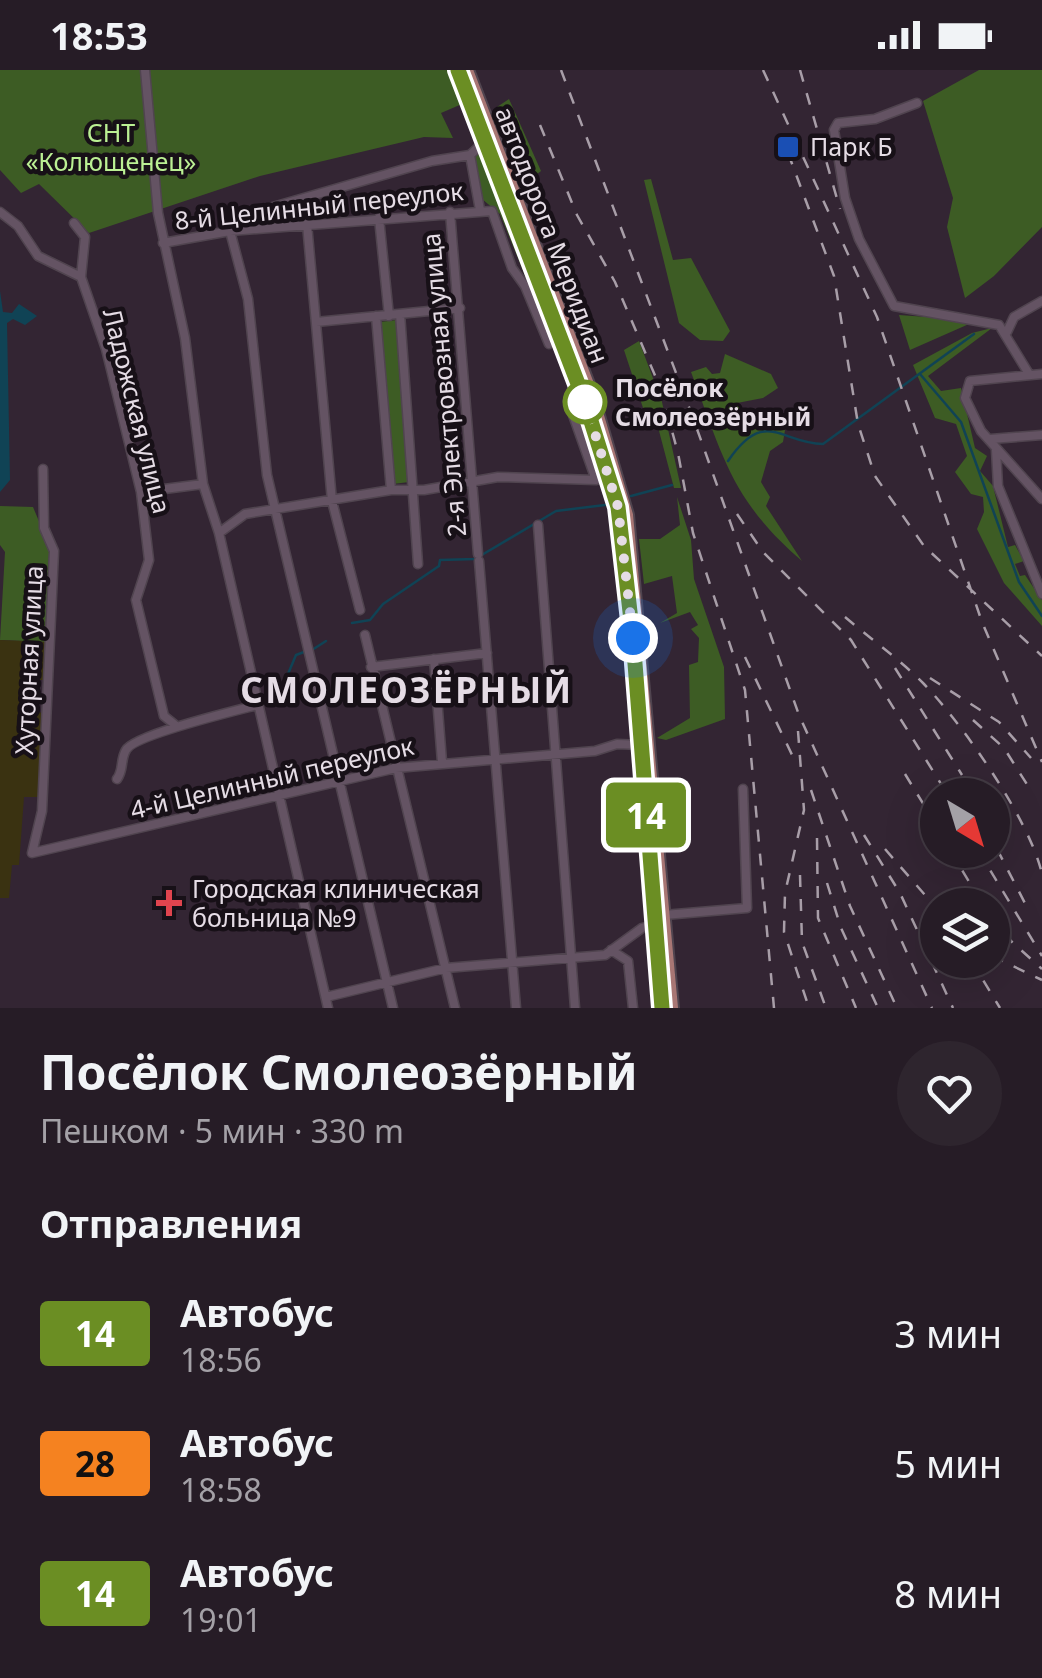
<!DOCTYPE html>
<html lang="ru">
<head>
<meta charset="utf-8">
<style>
  body { margin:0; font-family:"Noto Sans",sans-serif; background:#2e252e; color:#f1f3f6; height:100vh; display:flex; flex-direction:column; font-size:38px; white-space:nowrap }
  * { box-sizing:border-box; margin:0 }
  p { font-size:32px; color:#a4a1a7 }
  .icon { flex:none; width:55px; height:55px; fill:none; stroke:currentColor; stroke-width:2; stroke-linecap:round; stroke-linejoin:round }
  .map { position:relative; height:938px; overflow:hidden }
  .sheet { display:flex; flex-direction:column; background:#261c26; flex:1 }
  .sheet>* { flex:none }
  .badge { padding:0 20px; border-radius:8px; font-size:35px; line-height:65px }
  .needle { width:65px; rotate:142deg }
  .tools { position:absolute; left:920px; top:708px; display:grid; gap:20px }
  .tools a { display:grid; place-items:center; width:90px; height:90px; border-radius:50%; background:#261c26; box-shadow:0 10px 40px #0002,0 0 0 2px #423a43; font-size:50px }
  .you { position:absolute; width:50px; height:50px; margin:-25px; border:8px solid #fff; border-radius:50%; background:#1a73e8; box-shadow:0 0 0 15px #1a73e833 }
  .map>.badge { position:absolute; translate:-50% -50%; box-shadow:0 0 0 5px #fff }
  h2 { padding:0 40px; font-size:38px; line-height:90px }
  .round { display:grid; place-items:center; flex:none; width:105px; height:105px; border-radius:52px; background:#2e252e }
  .overview { display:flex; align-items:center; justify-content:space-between; height:170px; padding:0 40px }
  h1 { font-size:48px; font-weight:700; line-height:75px }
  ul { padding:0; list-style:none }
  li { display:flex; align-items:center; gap:30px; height:130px; padding:0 40px }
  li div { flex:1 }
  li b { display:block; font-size:38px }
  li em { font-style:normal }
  li .badge { min-width:110px; font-weight:700; text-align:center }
  .status { display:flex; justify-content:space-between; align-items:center; height:70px; padding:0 50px; background:#261c26; direction:ltr }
  .status svg { height:28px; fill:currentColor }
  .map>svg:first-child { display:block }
</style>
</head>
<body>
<div class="status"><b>18:53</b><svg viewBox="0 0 49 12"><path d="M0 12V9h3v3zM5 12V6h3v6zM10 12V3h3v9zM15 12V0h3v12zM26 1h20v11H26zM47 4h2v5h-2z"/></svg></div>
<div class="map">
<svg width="1042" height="938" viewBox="0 0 1042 938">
  <rect width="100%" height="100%" fill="#332533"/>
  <path fill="#3d5c24" d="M 0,0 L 450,0 L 462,34 L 441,43 L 453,68 L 424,67 L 260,106 L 89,163 L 39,114 L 21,123 L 0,100 Z
    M 979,0 L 1042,0 L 1042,157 L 994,206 L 965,228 L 947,157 L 953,128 L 923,31 Z
    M 509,29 L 541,101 L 527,112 L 543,136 L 535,143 L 497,37 Z
    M 478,81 L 484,82 L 541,233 L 537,235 L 500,144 L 482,129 L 475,89 Z
    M 651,109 L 673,190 L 691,188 L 730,261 L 723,271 L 700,270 L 679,253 L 644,110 Z
    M 899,245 L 969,250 L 969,254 L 910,280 Z
    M 397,250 L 409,412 L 393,414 L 380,252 Z
    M 992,258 L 928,306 L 941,321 L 961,318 L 975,378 L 987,386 L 980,401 L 993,416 L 1008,477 L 1015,475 L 1024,491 L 1015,494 L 1020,506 L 1025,505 L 1042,530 L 1042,556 L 1004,513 L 977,459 L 984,442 L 983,427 L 971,424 L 955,402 L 967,386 L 956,354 L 935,348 L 913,295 L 972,263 Z
    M 639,271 L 662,332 L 681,418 L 674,418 L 658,357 L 645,344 L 624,280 Z
    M 725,284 L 771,304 L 778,318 L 763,328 L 737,333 L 748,354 L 782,346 L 787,348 L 783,372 L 770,381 L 761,412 L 770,427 L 766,436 L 802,491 C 731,430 723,386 691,302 L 706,297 L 712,304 L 720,303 Z
    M 677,427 L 691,470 L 694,509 L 724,597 L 725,649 L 666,670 L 657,668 L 690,648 L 689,595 L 698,592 L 699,568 L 691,559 L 698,555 L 690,542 L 660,553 L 677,543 L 672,506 L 644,514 L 639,469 L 660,469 L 680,455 Z
    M 0,436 L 33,437 L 51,480 L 47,572 L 0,570 L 5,482 L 0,475 Z"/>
  <path fill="#3a3211" d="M 0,570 L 47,572 L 46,610 L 36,610 L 36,642 L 44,643 L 40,727 L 24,727 L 19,795 L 12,795 L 9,828 L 0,828 Z"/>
  <path fill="#104355" d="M 0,221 L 3,242 L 12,243 L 19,234 L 37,246 L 25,255 L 13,249 L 7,253 L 10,410 L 0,422 Z"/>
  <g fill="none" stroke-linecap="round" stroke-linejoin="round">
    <path stroke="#104355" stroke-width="2.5" d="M 920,304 L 961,352 L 1019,512 L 1042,546
      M 728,391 C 765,337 780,373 823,374 L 974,264
      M 631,426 L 672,415
      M 352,553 L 370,550 L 383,534 L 439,496 L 440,490 L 475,489 L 556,441 L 605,435
      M 312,580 L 326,571
      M 267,628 L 285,611 L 296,585 L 304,582"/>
    <defs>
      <path id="minor" d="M 145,0 L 158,143 L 185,268 L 203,414 L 219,463 L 328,938
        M 917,33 L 875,49 L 838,53 L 834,60 L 845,128 L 859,169 L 894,236 L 999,255 L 1029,304
        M 480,140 L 470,85 L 484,72
        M 0,142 L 18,156 L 38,186 L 81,207 L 106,279 L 141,422 L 149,490 L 136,530 L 164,646 L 174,654
        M 450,142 L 478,484
        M 379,148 L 389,246
        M 74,153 L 85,167 L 81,207
        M 307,154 L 332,431 L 360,540
        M 163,173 L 230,161 L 492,141 L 512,198 L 525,216 L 549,274
        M 400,244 L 418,494
        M 376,246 L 391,420
        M 316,252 L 460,238
        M 1007,262 L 1014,247 L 1042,231
        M 1042,304 L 970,311 L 965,328 L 981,361 L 1042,429
        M 568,331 L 596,410
        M 991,369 L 1042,365
        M 996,380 L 998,416 L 1042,524
        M 43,399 L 44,458 L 54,481 L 42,741 L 32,783 L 396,698 L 595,681 L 617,674 L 641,675
        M 141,422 L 203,414
        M 538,455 L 575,938
        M 219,463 L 245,444 L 391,420 L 424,420 L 498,407 L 596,410 L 610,406
        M 479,491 L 516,938
        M 365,565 L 455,938
        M 434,589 L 442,692
        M 371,597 L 487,583
        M 117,709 C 124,700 120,690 126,680 C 134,665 234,641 257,635
        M 664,845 L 747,838 L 743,719
        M 611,880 L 628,891 L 633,938
        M 326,927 L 446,898 L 605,885 L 642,858 L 654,855
        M 393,938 L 267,405 L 248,229 L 230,161 L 238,147 L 432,91 L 470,85"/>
      <path id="major" d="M 458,0 L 585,332 L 617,437 L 633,567 L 662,938
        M 468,0 L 592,322 L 628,445 L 673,938"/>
    </defs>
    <use href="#minor" stroke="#50444f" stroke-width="11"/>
    <use href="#major" stroke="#50444f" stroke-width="14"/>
    <use href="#minor" stroke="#645363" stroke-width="8"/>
    <use href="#major" stroke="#a87674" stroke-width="10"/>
    <path stroke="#a89ea8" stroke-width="2.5" stroke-dasharray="12 12" stroke-linecap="butt" d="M 561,0 L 692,345 L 799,645 L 932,938
      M 763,0 L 877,247 L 982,552 L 1042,692
      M 800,0 L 840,139
      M 540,55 L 577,145 L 615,212 L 660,317 L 678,383 L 693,463 L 745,620 L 774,938
      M 788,83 L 834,206 L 858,354 L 875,406 L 924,476 L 1042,586
      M 737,444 L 763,482 L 851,570 L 948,725
      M 845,547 C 871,569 899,589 923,613 C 962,653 1030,750 1042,804
      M 745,587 L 795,691
      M 895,598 L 962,705
      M 930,608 L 999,652 L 1031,688
      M 973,650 L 1004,678 L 1028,716
      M 798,661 L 804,740 L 785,823 L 784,862 L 809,938
      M 905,704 L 938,758
      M 811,720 L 850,836 L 897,938
      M 864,765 L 900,823 L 953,938
      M 817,768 L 818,848 L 856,938
      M 885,779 L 938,840
      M 997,779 L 1029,841
      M 950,780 L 983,835
      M 978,780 L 1042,886
      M 800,805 L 802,872 L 826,938
      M 827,813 L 841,858 L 878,938
      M 992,843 L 1011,871 L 1042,899
      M 992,886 L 1042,910
      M 971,890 L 1000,938"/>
  </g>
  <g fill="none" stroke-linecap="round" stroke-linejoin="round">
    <defs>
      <path id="line" d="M 458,0 L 585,332 L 618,437 L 633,568 L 662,938"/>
    </defs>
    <use href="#line" stroke="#fff" stroke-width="22"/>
    <use href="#line" stroke="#6b8e23" stroke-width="15"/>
    <path stroke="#e5dce5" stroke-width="10" stroke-dasharray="0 18" d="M 585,332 L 618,437 L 633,568"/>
  </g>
  <rect fill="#1a4fb4" stroke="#171017" stroke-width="4" x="776" y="65" width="24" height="24" rx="5"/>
  <circle fill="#fff" stroke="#6b8e23" stroke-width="5" cx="585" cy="332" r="20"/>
  <path fill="#e0444e" stroke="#171017" stroke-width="4" d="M164 818h10v10h10v10h-10v10h-10v-10h-10v-10h10z"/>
  <g text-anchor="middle" stroke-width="9" stroke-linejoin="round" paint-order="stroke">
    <g font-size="25" fill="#bbf094" stroke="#171017">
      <text x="111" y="72">СНТ<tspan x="111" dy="29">«Колющенец»</tspan></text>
    </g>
    <g font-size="25" fill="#e5dce5" stroke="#171017" text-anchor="start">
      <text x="810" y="86">Парк Б</text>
      <text x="192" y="828">Городская клиническая<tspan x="192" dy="29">больница №9</tspan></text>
    </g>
    <g font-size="25" fill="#e5dce5" stroke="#171017">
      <text transform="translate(319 136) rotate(-6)" y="9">8-й Целинный переулок</text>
      <text transform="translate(552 165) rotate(69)" y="9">автодорога Меридиан</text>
      <text transform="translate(444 315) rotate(-95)" y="9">2-я Электровозная улица</text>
      <text transform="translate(137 341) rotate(76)" y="9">Ладожская улица</text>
      <text transform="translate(29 590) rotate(-87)" y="9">Хуторная улица</text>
      <text transform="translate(272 708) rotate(-13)" y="9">4-й Целинный переулок</text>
    </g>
    <g font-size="25" font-weight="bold" fill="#e5dce5" stroke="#171017" text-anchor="start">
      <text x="615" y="327">Посёлок<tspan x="615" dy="29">Смолеозёрный</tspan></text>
    </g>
    <g font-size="35" font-weight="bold" letter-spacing="2.5" fill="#e5dce5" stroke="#171017">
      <text x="407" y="633">СМОЛЕОЗЁРНЫЙ</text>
    </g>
  </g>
</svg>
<div class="tools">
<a><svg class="needle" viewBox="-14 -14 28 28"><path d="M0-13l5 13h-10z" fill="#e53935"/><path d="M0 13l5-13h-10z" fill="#a4a1a7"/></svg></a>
<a><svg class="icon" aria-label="layers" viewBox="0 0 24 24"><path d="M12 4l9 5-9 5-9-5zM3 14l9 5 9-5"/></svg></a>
</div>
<div class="you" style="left:633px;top:568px"></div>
<b class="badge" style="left:646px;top:745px;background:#6b8e23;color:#fff">14</b>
</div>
<section class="sheet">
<div class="overview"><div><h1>Посёлок Смолеозёрный</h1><p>Пешком · 5 мин · 330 m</p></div><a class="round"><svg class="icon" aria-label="heart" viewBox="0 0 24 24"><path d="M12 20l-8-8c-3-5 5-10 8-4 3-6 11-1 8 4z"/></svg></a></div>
<h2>Отправления</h2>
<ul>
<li><span class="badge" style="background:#6b8e23;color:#fff">14</span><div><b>Автобус</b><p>18:56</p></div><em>3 мин</em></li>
<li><span class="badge" style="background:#f58220;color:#111">28</span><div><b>Автобус</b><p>18:58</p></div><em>5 мин</em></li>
<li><span class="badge" style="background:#6b8e23;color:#fff">14</span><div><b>Автобус</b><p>19:01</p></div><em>8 мин</em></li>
</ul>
</section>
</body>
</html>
